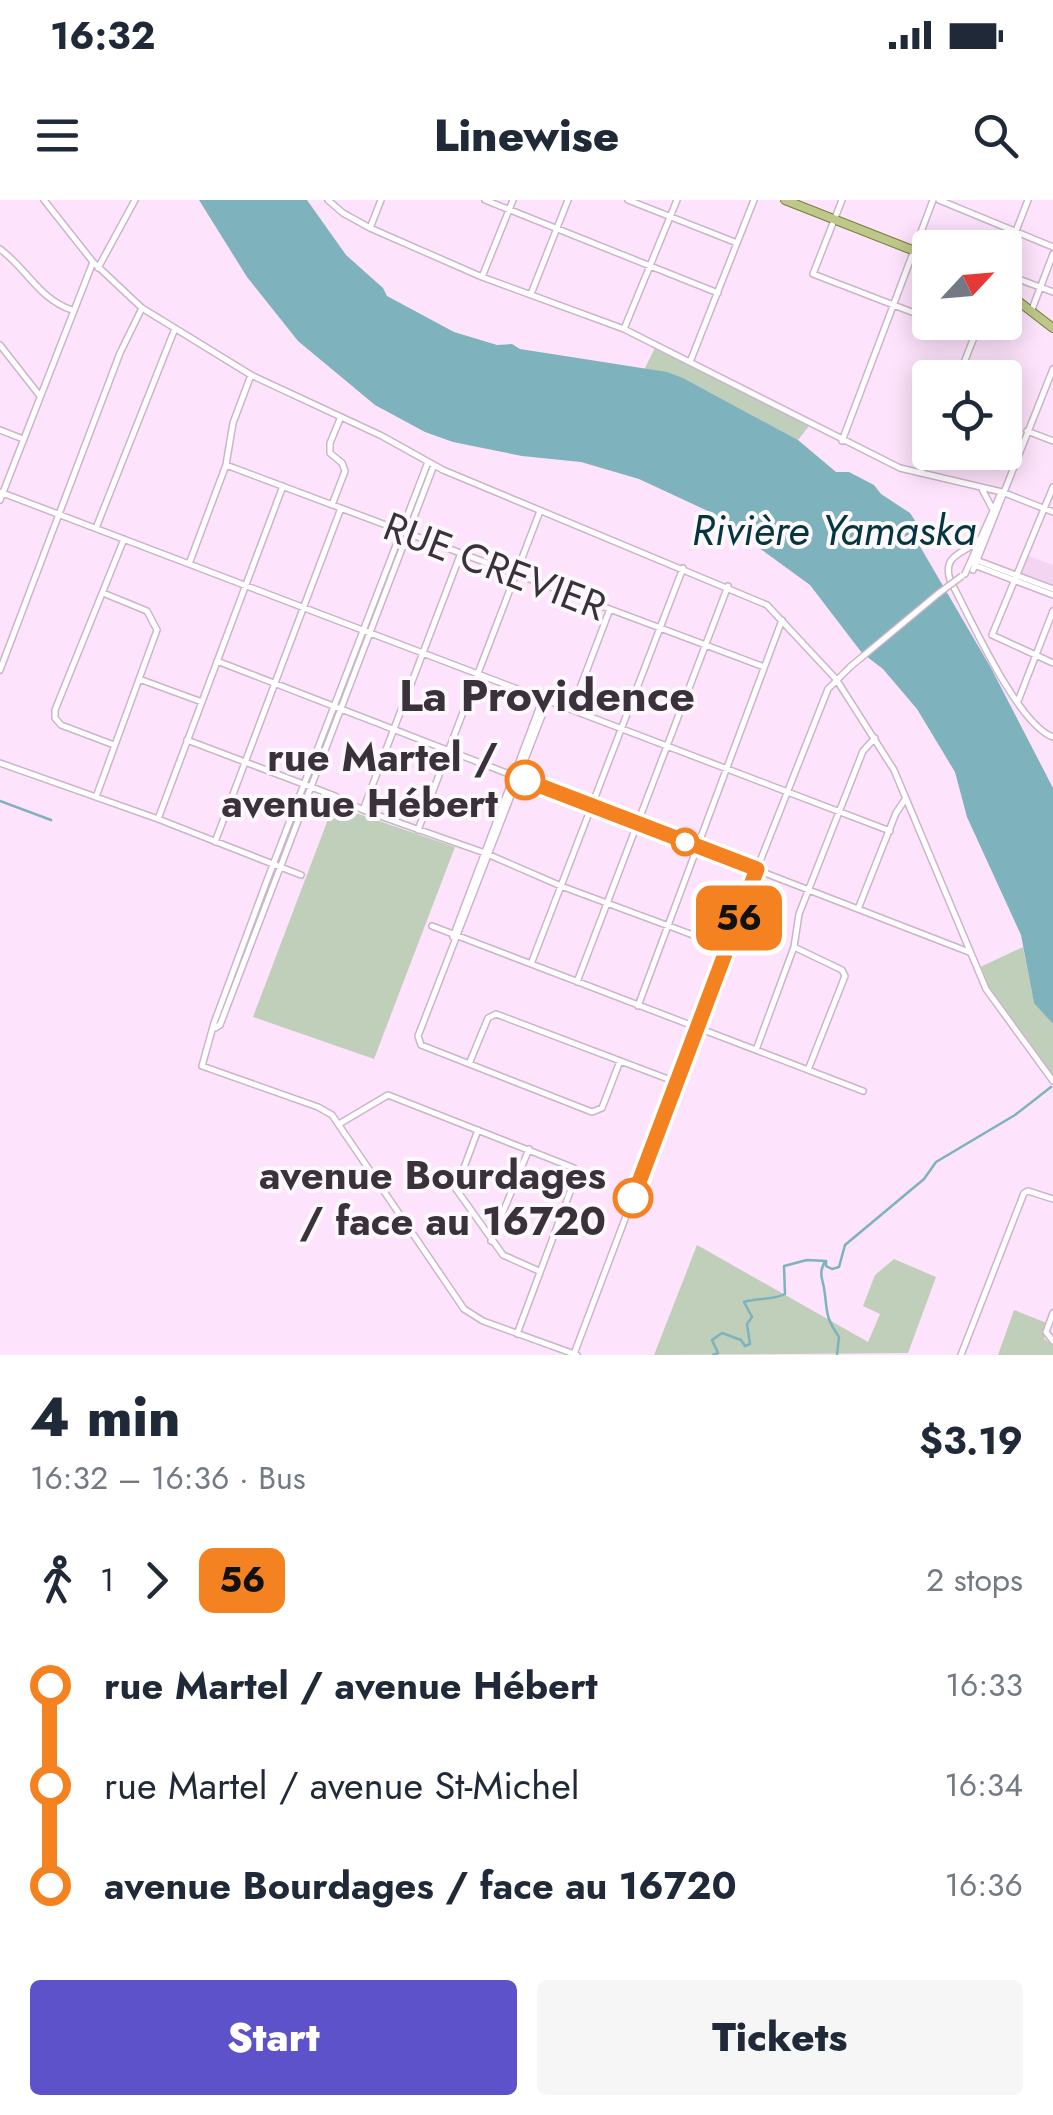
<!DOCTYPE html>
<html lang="en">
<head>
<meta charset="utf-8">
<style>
  body { margin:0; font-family:Jost,sans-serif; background:#f6f6f7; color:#1f2937; height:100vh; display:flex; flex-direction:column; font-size:38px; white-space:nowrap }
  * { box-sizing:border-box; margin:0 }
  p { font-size:32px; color:#747a83 }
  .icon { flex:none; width:55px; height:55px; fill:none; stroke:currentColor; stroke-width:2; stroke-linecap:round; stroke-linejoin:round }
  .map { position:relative; height:1155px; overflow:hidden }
  .side { display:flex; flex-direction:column; background:#fff; flex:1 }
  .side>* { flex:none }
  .badge { padding:0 20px; border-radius:15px; font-size:35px; line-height:65px }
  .needle { width:65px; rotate:64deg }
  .tools { position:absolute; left:912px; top:30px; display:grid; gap:20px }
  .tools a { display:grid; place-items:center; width:110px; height:110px; border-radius:10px; background:#fff; box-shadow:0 5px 25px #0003; font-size:50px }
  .map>.badge { position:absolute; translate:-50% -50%; box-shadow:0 0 0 5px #fff }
  .legs { display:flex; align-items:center; gap:15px; height:110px; padding:0 30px; font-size:32px }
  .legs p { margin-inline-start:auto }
  .overview { display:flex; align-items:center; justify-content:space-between; height:170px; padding:0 30px }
  h1 { font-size:55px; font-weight:800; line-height:75px }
  .action { display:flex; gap:20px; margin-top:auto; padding:20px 30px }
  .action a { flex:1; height:115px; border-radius:10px; background:#5e52cb; color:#fff; font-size:40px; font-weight:800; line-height:115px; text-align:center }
  .action a+a { background:#f6f6f7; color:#1f2937 }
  ul { padding:0 30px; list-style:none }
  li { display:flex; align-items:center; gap:35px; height:100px; font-size:38px }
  li i { display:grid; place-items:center; width:15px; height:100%; margin:0 12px; background:currentColor }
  li i::after { content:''; width:25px; height:25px; margin:-12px; border:8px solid; border-radius:50%; background:#fff }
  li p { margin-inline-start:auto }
  li:first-child i { background:linear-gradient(#0000 50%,currentColor 0) }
  li:last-child i { background:linear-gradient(currentColor 50%,#0000 0) }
  .status { display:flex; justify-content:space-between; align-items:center; height:70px; padding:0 50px; background:#fff; direction:ltr }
  .status svg { height:28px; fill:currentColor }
  header { display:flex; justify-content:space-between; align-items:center; height:130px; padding:0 30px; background:#fff; font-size:45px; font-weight:800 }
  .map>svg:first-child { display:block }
</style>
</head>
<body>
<div class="status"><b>16:32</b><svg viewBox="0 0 49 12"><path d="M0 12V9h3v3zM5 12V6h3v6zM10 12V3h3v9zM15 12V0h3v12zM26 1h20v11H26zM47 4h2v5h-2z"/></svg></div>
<header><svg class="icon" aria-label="menu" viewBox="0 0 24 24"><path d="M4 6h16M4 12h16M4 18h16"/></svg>Linewise<svg class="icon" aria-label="search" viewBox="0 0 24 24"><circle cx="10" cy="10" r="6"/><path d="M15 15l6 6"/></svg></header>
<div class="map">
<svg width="1053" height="1155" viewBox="0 0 1053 1155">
  <rect width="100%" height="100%" fill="#fde3fb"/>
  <path fill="#f3d5f1" d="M 1026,355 L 1053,365 L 1053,395 L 1014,380 Z"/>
  <path fill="#c0cfb9" d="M 658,142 L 813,221 L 798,240 L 685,179 L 644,170 Z
    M 335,601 L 344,609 L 455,647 L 374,859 L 253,817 Z
    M 1023,747 L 1034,802 L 1053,824 L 1053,881 L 1016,833 L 976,769 Z
    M 697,1045 L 868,1142 L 880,1114 L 863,1106 L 875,1075 L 894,1059 L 936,1077 L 908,1153 L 654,1155 Z
    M 1014,1110 L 1049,1124 L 1044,1139 L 1053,1144 L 1053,1155 L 998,1155 Z"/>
  <path fill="#7eb2bd" d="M 199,0 L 307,0 L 346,55 L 383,88 L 387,96 L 454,132 L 497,145 L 512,144 L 520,149 L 667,172 L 685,179 L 798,240 L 836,272 L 849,272 L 874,285 L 881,294 L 910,313 L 916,322 L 911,333 L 903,338 L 909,347 L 918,343 L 991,468 L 1053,588 L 1053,824 L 1034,803 L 1021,735 L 967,617 L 955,572 L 917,509 L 883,469 L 862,453 L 810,385 L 710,312 L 639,279 L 581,262 L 522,256 L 453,242 L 425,232 L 375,205 L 298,141 L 247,77 Z"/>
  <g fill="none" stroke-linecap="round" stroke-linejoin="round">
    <path stroke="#7eb2bd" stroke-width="2.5" d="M 0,601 L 51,620
      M 824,1063 C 819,1074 822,1077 824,1088 C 828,1112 824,1115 839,1137 L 837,1155
      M 713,1155 L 718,1153 L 712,1140 L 722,1133 L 741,1140 L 745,1146 L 750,1144 L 747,1124 L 752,1117 L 744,1102 C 758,1097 771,1101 785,1094 L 784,1066 L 807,1060 L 826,1061 L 826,1066 L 832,1069 L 839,1067 L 845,1045 L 924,979 L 936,962 L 1015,915 L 1051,887"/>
    <defs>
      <path id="minor" d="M 44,0 L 93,62 L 142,108 L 251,175 L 382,236 L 443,270 L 767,405 L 836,479 L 894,570 L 986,789 L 1053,881
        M 328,0 L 343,13 L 370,28 L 482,77 L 624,129 L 900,268 L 1002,292 L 1053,312
        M 485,0 L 718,93
        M 628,0 L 737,43
        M 842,0 L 813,74 L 930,119
        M 939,0 L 1053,47
        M 370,28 L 381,0
        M 0,49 C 27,69 39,99 72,110
        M 1005,59 L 1028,0
        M 98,68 L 135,0
        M 1005,74 L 1053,92
        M 482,77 L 513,0
        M 531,94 L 568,0
        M 1031,112 L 1053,54
        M 938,122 L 975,137
        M 624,129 L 677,0
        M 0,145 L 40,196
        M 690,162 L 754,0
        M 958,178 L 980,122
        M 0,230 L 23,239
        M 1027,231 L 1053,241
        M 842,241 L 933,0
        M 428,262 L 266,683 L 214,823 L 202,866 L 318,907 L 332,915 L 464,1109 L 483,1121 L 577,1155
        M 226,265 L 764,467
        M 920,273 L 930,249
        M 1053,287 L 992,435 L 1053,463
        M 982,289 L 992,308
        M 0,292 L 890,631
        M 0,300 L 93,62
        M 332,305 L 345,271 L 342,263 L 330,253 L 330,243 L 340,219
        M 96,328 L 174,131
        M 979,340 C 964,354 942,354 950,380 C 970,417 1017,524 1053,537
        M 189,364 L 226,265 L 233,223 L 251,175
        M 973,370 L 1053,169
        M 965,374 L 1000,295
        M 1053,389 L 976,360 L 972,361 L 974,365 L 1053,395
        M 217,461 L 969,752
        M 0,470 L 120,153 L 142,108
        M 139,479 L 202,502
        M 548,500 L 418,836 L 421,845 L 592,912 L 602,908 L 620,861
        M 1018,501 L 1053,411
        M 572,509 L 610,409
        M 187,540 L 335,596 L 363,610 L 485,653 L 561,686 L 728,748
        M 114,545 L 61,525 L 55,518 L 55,510 L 124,339
        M 0,563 L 158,619 L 301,675
        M 96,597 L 157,430 L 147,411 L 103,393
        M 363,610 L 461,353
        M 158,619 L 283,286
        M 418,630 L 540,311
        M 215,642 L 341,308
        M 858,709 L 896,613 L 906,598
        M 432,726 L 863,891
        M 453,737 L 543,498
        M 794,747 L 842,770 L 845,776 L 808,870
        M 531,764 L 683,368
        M 577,782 L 728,386
        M 638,806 L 782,420
        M 215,828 L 220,825 L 434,265
        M 756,850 L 794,747 L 799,714 L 863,551 L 875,538
        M 469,864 L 488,818 L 496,814 L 676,882
        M 339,924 L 388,895 L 574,968 L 576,976 L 517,1134
        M 478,930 L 456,989 L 503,1055 L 539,1071
        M 491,1041 L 529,949
        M 1053,1113 L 1046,1132 L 1053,1141
        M 574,1154 L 757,669 L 828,489 L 850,467 L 939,393
        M 961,1155 L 1024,993 L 1028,991 L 1053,999"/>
      <path id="major" d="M 785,0 L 930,57
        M 1005,91 L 1053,128"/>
    </defs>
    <use href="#minor" stroke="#ccb4cb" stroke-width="8"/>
    <use href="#major" stroke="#737c3a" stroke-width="10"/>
    <use href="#minor" stroke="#fff" stroke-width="5"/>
    <use href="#major" stroke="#bdc889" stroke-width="8"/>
    <defs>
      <path id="minor-bridge" d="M 939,393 L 962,376"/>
    </defs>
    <use href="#minor-bridge" stroke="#ccb4cb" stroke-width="8" stroke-linecap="butt"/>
    <use href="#minor-bridge" stroke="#fff" stroke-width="5"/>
  </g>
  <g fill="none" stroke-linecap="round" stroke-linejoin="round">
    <defs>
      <path id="line-1" d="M 525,580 L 757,669 L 633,998"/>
    </defs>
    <use href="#line-1" stroke="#fff" stroke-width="22"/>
    <use href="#line-1" stroke="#f58220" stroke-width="15"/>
  </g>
  <g fill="#fff" stroke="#f58220" stroke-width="5">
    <circle cx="525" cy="580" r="18"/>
    <circle cx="685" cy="642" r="12"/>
    <circle cx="633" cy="998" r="18"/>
  </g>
  <g text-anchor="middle" stroke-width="8" stroke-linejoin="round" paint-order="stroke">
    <g font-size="40" fill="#3a313a" stroke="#fdf8fd">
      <text transform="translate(495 366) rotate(21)" y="14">RUE CREVIER</text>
    </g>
    <g font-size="40" font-weight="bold" fill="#3a313a" stroke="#fdf8fd" text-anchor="end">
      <text x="498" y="571">rue Martel /<tspan x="498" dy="46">avenue Hébert</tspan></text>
      <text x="606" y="989">avenue Bourdages<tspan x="606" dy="46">/ face au 16720</tspan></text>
    </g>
    <g font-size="42" font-style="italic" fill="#03363f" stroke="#fdf8fd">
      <text x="834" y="345">Rivière Yamaska</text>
    </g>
    <g font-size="45" font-weight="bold" fill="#3a313a" stroke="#fdf8fd">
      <text x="547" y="511">La Providence</text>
    </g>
  </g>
</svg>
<div class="tools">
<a><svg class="needle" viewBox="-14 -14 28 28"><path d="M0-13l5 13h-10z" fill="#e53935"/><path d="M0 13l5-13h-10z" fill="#747a83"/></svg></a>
<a><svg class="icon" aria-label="locate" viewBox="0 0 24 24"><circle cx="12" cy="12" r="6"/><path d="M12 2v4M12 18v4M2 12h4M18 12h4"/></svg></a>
</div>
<b class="badge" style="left:739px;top:718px;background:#f58220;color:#111">56</b>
</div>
<section class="side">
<div class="overview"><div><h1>4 min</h1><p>16:32 – 16:36 · Bus</p></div><b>$3.19</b></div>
<div class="legs"><svg class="icon" aria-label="walk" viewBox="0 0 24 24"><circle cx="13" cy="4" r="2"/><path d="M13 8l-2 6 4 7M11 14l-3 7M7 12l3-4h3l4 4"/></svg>1<svg class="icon" aria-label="forward" viewBox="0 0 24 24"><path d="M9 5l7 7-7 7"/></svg><b class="badge" style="background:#f58220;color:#111">56</b><p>2 stops</p></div>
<ul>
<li><i style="color:#f58220"></i><b>rue Martel / avenue Hébert</b><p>16:33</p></li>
<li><i style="color:#f58220"></i><span>rue Martel / avenue St-Michel</span><p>16:34</p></li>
<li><i style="color:#f58220"></i><b>avenue Bourdages / face au 16720</b><p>16:36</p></li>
</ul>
<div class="action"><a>Start</a><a>Tickets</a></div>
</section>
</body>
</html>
